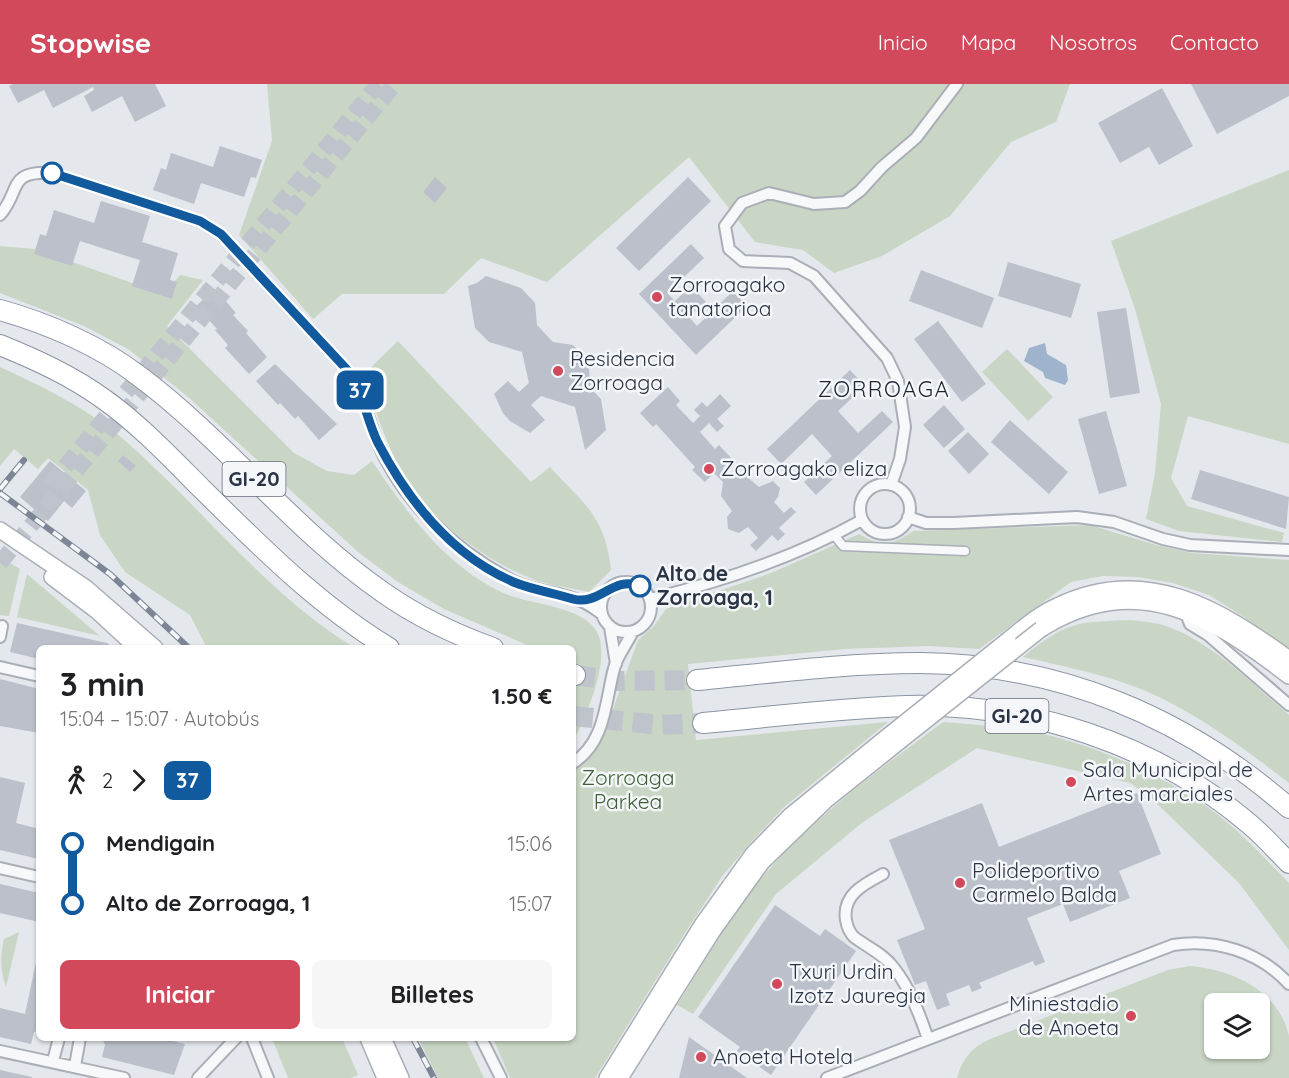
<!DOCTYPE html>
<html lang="es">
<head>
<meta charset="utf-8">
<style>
  body { margin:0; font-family:Quicksand,sans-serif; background:#f6f6f6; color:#202124; height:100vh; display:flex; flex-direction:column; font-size:22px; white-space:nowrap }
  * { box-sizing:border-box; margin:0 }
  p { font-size:20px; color:#757577 }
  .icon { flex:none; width:33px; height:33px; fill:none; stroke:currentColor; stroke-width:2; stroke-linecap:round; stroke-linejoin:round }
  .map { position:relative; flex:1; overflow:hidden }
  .drawer { position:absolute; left:36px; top:561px; width:540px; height:396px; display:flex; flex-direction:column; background:#fff; border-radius:9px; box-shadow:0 2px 4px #0004 }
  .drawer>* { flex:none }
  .badge { padding:0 12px; border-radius:9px; font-size:21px; line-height:39px }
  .tools { position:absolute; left:1204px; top:909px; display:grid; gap:12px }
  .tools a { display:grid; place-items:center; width:66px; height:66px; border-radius:9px; background:#fff; box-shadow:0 2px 4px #0004; font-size:30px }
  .map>.badge { position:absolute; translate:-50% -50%; box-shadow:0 0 0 3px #fff }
  .legs { display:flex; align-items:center; gap:9px; height:66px; padding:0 24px; font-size:20px }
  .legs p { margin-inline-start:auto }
  .overview { display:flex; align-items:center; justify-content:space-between; height:102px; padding:0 24px }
  h1 { font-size:33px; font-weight:700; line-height:45px }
  .button { display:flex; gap:12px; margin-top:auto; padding:12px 24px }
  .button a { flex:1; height:69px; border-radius:9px; background:#d1495b; color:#fff; font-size:24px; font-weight:700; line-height:69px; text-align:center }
  .button a+a { background:#f6f6f6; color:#202124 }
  ul { padding:0 24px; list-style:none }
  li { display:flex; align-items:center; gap:21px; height:60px; font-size:22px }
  li i { display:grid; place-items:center; width:9px; height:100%; margin:0 8px; background:currentColor }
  li i::after { content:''; width:15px; height:15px; margin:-8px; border:4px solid; border-radius:50%; background:#fff }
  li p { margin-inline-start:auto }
  li:first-child i { background:linear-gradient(#0000 50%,currentColor 0) }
  li:last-child i { background:linear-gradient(currentColor 50%,#0000 0) }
  header { display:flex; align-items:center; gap:36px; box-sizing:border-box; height:84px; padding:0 30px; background:#d1495b; color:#fff }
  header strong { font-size:28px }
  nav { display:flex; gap:33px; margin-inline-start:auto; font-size:21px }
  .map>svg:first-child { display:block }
</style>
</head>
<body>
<header>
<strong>Stopwise</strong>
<nav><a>Inicio</a><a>Mapa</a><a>Nosotros</a><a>Contacto</a></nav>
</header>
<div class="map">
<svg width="1289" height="994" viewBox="0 0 1289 994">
  <rect width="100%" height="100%" fill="#e4e7ec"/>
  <path fill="#c9d6c5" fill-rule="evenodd" d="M 267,0 L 1070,0 L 1056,38 L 1011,58 L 950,132 L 882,172 L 834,189 L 803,166 L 755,158 L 689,73 L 547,198 L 481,174 L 444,210 L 342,210 L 313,235 L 239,151 L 272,57 Z
    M 1289,86 L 1289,360 L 1188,332 L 1171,394 L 1187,422 L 1284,449 L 1282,458 L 1179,447 L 1146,435 L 1155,389 L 1161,320 L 1135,225 L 1111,157 Z
    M 0,162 L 35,165 L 164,210 L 180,191 L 203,196 L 167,242 L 294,369 L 327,387 L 354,391 L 372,377 C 407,429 443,479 501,508 C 528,521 586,521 598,550 C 610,578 587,629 575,654 L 573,656 L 573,602 L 577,602 L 581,581 L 573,578 L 573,564 L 534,564 L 444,525 L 398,498 L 358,468 L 187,312 L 128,265 L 84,242 L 0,209 Z
    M 398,257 L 531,398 L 550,383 C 585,421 605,432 611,486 L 589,508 C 571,504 552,502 535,496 C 490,479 440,443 412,404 C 389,371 377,329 363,291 Z
    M 1007,265 L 1053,313 L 1028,337 L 982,288 Z
    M 0,283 C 43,303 85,323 122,354 C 201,422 265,509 355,564 L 207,564 L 190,531 L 125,488 L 100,451 L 88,406 L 48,374 L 38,385 L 14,365 L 0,382 Z
    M 1090,441 L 1156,461 L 1192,469 L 1289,476 L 1289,566 L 1244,533 L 1209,511 L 1173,499 L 1138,493 L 1103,492 L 1071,498 L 979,565 L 929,562 L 845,565 L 688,580 L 696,656 L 888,638 L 784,723 L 753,756 L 723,791 L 685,849 L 595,994 L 510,994 L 493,954 L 573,954 L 573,686 L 594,665 L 606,644 L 638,556 L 654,542 L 666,525 L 771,489 L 859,450 C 880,463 894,461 913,447 Z
    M 0,473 L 20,485 L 9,532 L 0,531 Z
    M 27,490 L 100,552 L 17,533 Z
    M 1131,536 C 1140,537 1150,538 1159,540 C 1206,552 1252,600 1289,631 L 1289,699 C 1250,669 1212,640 1167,617 C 1123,594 1071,584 1023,573 C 1066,538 1075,538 1131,536 Z
    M 943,638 C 976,641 1011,643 1043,650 C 1097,662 1164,692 1209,724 C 1239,746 1264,773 1289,799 L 1289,866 L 1239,799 L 1148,711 L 1130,699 L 977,664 L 863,738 L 776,810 L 693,930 L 677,921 C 707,874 734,824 772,782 C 822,726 883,683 943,638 Z
    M 19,848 L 6,903 C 0,885 0,873 4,855 Z
    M 1189,882 C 1231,885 1279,906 1289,952 C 1289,965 1289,981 1289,994 L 957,994 C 962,975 972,963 990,955 L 1168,886 ZM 1215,920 L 1260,920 L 1260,964 L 1215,964 Z
    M 272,954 L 342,954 L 358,991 L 351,994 L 288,994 Z
    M 418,954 L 465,954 L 484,994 L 438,994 Z"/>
  <path fill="#9fb4cc" d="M 1045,259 L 1047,270 L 1066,281 L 1068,296 L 1065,301 L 1045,294 L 1043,288 L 1024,277 L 1029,264 Z"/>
  <path fill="#bbc0ca" d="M 13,0 L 155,0 L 166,22 L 135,38 L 122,12 L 92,28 L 84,12 L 94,6 L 93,3 L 53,24 L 44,6 L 18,19 L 9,2 Z
    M 1191,0 L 1289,0 L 1289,12 L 1217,50 Z
    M 1162,4 L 1193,62 L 1159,81 L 1149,63 L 1120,79 L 1098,39 Z
    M 220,62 L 262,76 L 256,94 L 251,93 L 244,113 L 201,99 L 194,120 L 153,106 L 161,84 L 166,86 L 171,69 L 213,83 Z
    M 435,93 L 447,104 L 435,119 L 423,108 Z
    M 688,93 L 711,117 L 639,187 L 616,164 Z
    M 101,117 L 150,132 L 142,158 L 178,169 L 170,196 L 177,198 L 172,215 L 132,202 L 140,176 L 136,175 L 80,157 L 72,182 L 34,170 L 40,150 L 46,152 L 54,126 L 94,139 Z
    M 691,160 L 704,174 L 667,209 L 675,217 L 691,202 L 706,218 L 689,233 L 697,242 L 733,207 L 747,222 L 696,271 L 639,210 Z
    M 1008,178 L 1081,200 L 1071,234 L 998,212 Z
    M 921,186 L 994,214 L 982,244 L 909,217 Z
    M 486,192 L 521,204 L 535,219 L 537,241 L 553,258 L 573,261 L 588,276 L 591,305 L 601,315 L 606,346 L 585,366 L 575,323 L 541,312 L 531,321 L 545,336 L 530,349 L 510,337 L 503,329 L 494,310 L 508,297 L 519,308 L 529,299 L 522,268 L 489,258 L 475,244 L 468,202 L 477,199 Z
    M 215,205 L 236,229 L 233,231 L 248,247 L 246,249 L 267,273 L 249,290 L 225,264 L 228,261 L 215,246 L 217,245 L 196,222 Z
    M 1126,224 L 1140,309 L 1110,314 L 1097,228 Z
    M 938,237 L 986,300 L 962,318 L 914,255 Z
    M 275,280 L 337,340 L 319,356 L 298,332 L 295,335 L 280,319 L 278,321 L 256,297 Z
    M 850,286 L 865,302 L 838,327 L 858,349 L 882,327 L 893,338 L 816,411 L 804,398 L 832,372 L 812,350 L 781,380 L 767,365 Z
    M 668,303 L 680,317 L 676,321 L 693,339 L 700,332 L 694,326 L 702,318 L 707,323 L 720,310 L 731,322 L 717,335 L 724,342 L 717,348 L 709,339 L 700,348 L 715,365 L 719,361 L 732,375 L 723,384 L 731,392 L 746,392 L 759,403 L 773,397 L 780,404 L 778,413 L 774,418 L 784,429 L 791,423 L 796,428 L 779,444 L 785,450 L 778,457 L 772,451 L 756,467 L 750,461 L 758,454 L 748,443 L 739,449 L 728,445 L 727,433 L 732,427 L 721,412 L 723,398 L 714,389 L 705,398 L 692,386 L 695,383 L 656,340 L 653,343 L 640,329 Z
    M 944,321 L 965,345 L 944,364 L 923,341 Z
    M 1106,327 L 1127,402 L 1099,410 L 1078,335 Z
    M 1010,336 L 1068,388 L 1049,410 L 991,358 Z
    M 968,348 L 989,370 L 969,390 L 948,367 Z
    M 123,371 L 136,382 L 130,388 L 118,377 Z
    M 50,377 L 86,407 L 72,424 L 64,417 L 48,437 L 20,413 Z
    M 1200,386 L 1289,413 L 1286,445 L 1191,415 Z
    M 17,539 L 107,559 L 114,564 L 39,564 L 39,575 L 10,568 Z
    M 0,595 L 39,605 L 39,649 L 0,642 Z
    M 0,693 L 25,699 L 16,739 L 39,745 L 39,775 L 0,766 Z
    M 1137,709 L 1161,770 L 1119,787 L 1130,814 L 1070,838 L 1063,820 L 1027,834 L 1045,878 L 1035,882 L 1033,877 L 979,899 L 982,904 L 972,908 L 969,901 L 946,910 L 950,921 L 937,926 L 926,897 L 915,901 L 897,856 L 925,845 L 889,756 L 982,719 L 999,763 Z
    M 0,800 L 39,809 L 39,838 L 0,829 Z
    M 775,821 L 820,852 L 825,845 L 856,867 L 771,991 L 737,967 L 740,963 L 698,933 Z
    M 38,869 L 39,946 L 34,948 L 31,960 L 0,953 L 0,924 L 25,930 Z
    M 689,953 L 747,994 L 679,994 Z
    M 102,954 L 161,954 L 185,960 L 174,991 L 102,973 L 105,961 Z
    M 0,986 L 32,993 L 32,994 L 0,994 Z"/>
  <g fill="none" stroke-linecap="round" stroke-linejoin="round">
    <path stroke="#bfc3cb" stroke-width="16" stroke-dasharray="16 8" stroke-linecap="butt" d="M 50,401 L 378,0
      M 0,479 L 395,0"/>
    <path stroke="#bfc3cb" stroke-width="20" stroke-dasharray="20 10" stroke-linecap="butt" d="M 575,591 L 618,597 L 697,596
      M 573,632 L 660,641 L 703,639"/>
    <defs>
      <path id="pedestrian" d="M 834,451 L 843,462 L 965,467"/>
      <path id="minor" d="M 0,131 C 22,106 6,87 52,89 L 200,137 L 221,150 L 352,291 C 363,312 368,333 376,355 C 402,418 454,466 513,497 C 534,508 561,507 583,518 C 590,521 596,526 602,530
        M860 425a25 25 0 1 1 50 0a25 25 0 1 1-50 0Z
        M 891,401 L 900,375 L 905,343 L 898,297 L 887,274 L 814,192 L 790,179 L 743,177 L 729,165 L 725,142 L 742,119 L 769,109 L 814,120 L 845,118 L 860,107 L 882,83 L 916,54 L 957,0
        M 908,433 L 926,439 L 954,439 L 1077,433 L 1114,438 L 1163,455 L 1190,461 L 1289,466
        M601 523a25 25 0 1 1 50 0a25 25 0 1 1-50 0Z
        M 650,515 C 724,497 796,473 862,436
        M 1185,527 L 1190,540 L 1208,551 L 1289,621
        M 610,543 L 616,580
        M 0,553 L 2,542
        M 0,583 L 39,592
        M 573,679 C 607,657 605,615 615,581 C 619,570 628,558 633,547
        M 0,784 L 39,793
        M 883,790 C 864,800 842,811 846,836 C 847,842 850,849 854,853 C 867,863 884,870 894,884 C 910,904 920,931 928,955
        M 252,954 L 268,994
        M 481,954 L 501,994
        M 0,967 L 124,994
        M 53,977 L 59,954
        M 75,982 L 80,954
        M 198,994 L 236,954
        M 827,994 L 1173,861 C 1215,854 1260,868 1289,900"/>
      <path id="secondary" d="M 0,446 L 86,504 L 155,564
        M 52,493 L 97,527 L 137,564
        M 1041,545 C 1138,485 1210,532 1289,592
        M 1008,556 C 1023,544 1039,530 1057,522 C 1145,479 1219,524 1289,575
        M 368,954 L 385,994
        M 383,954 L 401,994
        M 607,994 L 702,841 L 753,770 L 790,732 L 888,652
        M 620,994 L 712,848 L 762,778 L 825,717 L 900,657"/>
      <path id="motorway" d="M 0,226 C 47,239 100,262 139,292 C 226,357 294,447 384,509 C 418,533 454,550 493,564
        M 0,261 C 37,276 72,292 105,316 C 140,341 171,374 202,405 C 261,463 318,521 389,564
        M 573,590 L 575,591
        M 697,596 C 771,589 846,579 920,579 C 1059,580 1185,633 1289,724
        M 703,639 C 771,633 839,624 907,622 C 1029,619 1153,659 1247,738 C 1262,750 1275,765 1289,779"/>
    </defs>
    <use href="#pedestrian" stroke="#a9aeb7" stroke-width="11"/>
    <use href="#minor" stroke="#a9aeb7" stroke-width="14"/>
    <use href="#secondary" stroke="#a9aeb7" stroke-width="18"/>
    <use href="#motorway" stroke="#8b94a3" stroke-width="22"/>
    <use href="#pedestrian" stroke="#f7f8fa" stroke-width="8"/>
    <use href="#minor" stroke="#f7f8fa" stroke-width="10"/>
    <use href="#secondary" stroke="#fff" stroke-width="15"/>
    <use href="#motorway" stroke="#fff" stroke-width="20"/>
    <defs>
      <path id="rail" d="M 0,405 L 24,376
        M 0,409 L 110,490 L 189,564
        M 413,954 L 434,994"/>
    </defs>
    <use href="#rail" stroke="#7d8696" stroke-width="6"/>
    <use href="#rail" stroke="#f4f6f9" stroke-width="4" stroke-dasharray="11" stroke-linecap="butt"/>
    <defs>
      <path id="secondary-bridge" d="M 888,652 L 1008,556
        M 900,657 L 1041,545"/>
    </defs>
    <use href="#secondary-bridge" stroke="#a9aeb7" stroke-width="18" stroke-linecap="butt"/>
    <use href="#secondary-bridge" stroke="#fff" stroke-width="15"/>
  </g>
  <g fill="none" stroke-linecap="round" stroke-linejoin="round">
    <defs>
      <path id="line-1" d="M 52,89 L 200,137 L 221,150 L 352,291 C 364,313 367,337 378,359 C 409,418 453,473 516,499 C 534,506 554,509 573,515 C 600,522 613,491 640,502"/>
    </defs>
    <use href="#line-1" stroke="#fff" stroke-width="14"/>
    <use href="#line-1" stroke="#125a9e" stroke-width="9"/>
  </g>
  <g fill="#fff" stroke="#125a9e" stroke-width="3">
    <circle cx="52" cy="89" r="10"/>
    <circle cx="640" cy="502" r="10"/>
  </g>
  <g fill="#d1495b" stroke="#f4f6f9" stroke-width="2">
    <circle cx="657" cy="213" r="6"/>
    <circle cx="558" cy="287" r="6"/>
    <circle cx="709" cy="385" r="6"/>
    <circle cx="1071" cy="698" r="6"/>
    <circle cx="960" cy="799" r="6"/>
    <circle cx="777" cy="900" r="6"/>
    <circle cx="1131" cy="932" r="6"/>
    <circle cx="701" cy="973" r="6"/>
  </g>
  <g text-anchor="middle" stroke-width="5" stroke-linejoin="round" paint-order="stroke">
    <g fill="#f4f6f9" stroke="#676e7b" stroke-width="1.5">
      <rect x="222.5" y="378" width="63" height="34" rx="4.5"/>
      <rect x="985.5" y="615" width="63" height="34" rx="4.5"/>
    </g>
    <g font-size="20" font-weight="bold" fill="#2b3445">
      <text x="254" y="402">GI-20</text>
      <text x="1017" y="639">GI-20</text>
    </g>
    <g font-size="21" fill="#2b3445" stroke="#f4f6f9" text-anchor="start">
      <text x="669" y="208">Zorroagako<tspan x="669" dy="24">tanatorioa</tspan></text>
      <text x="570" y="282">Residencia<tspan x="570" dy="24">Zorroaga</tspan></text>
      <text x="721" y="392">Zorroagako eliza</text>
      <text x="1083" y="693">Sala Municipal de<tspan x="1083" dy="24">Artes marciales</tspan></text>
      <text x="972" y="794">Polideportivo<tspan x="972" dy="24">Carmelo Balda</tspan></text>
      <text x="789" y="895">Txuri Urdin<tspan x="789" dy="24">Izotz Jauregia</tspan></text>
      <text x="1119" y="927" text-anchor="end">Miniestadio<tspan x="1119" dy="24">de Anoeta</tspan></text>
      <text x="713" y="980">Anoeta Hotela</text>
    </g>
    <g font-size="21" font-weight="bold" fill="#2b3445" stroke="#f4f6f9" text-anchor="start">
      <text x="656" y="497">Alto de<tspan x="656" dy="24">Zorroaga, 1</tspan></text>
    </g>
    <g font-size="21" fill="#3f6138" stroke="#f4f6f9">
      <text x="628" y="701">Zorroaga<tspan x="628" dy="24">Parkea</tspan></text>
    </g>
    <g font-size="22" letter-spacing="1.5" fill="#1d2536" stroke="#f4f6f9">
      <text x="884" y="313">ZORROAGA</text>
    </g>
  </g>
</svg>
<div class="tools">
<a><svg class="icon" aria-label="layers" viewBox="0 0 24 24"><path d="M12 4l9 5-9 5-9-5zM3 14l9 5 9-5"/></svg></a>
</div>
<b class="badge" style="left:360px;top:306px;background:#125a9e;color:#fff">37</b>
<section class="drawer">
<div class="overview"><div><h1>3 min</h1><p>15:04 – 15:07 · Autobús</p></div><b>1.50 €</b></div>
<div class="legs"><svg class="icon" aria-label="walk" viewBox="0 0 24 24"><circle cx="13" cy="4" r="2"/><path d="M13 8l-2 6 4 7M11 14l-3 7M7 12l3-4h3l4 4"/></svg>2<svg class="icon" aria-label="forward" viewBox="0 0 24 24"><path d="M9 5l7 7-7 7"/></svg><b class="badge" style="background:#125a9e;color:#fff">37</b></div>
<ul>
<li><i style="color:#125a9e"></i><b>Mendigain</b><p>15:06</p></li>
<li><i style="color:#125a9e"></i><b>Alto de Zorroaga, 1</b><p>15:07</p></li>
</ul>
<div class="button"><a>Iniciar</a><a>Billetes</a></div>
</section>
</div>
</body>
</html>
